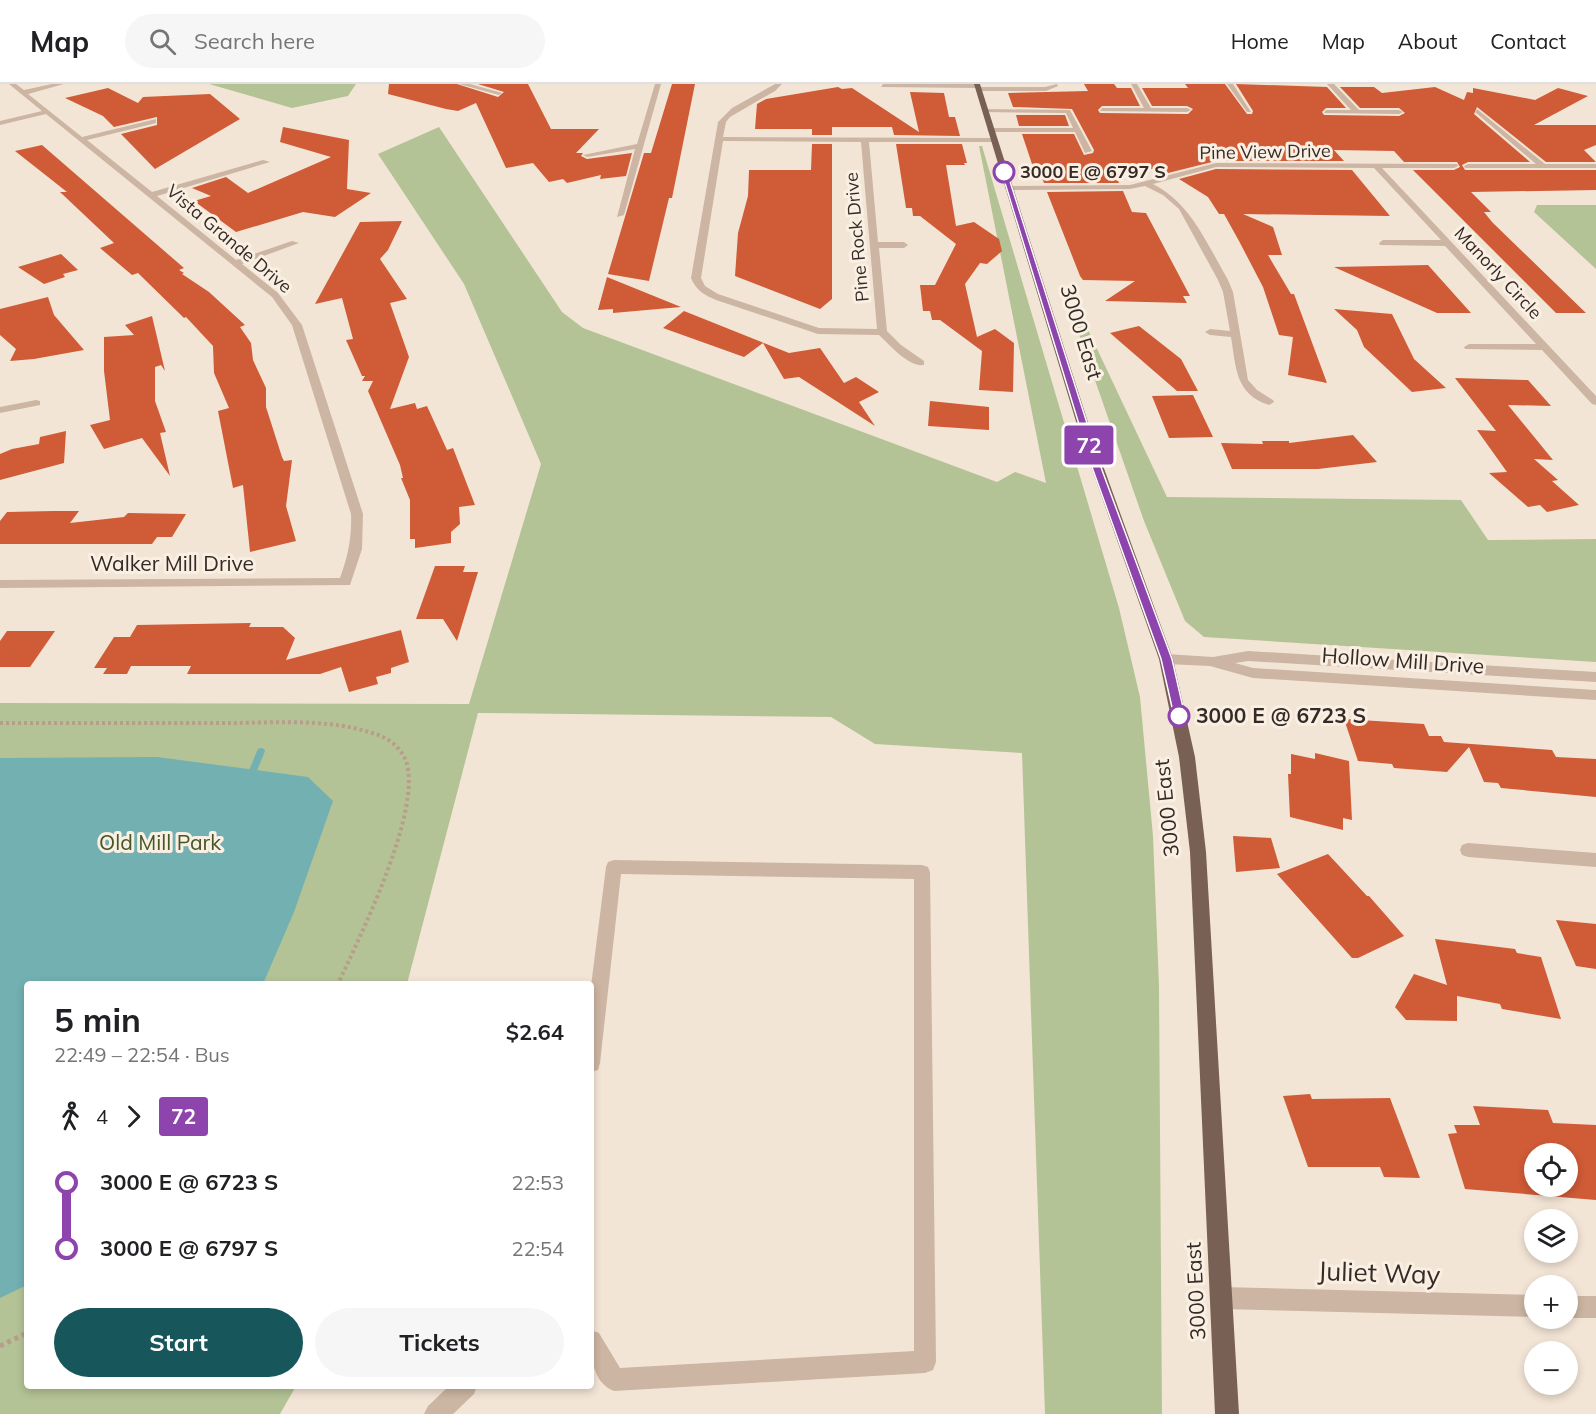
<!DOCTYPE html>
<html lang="en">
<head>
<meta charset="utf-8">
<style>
  body { margin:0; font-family:Mulish,sans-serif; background:#f6f6f6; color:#202124; height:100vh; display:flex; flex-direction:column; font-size:22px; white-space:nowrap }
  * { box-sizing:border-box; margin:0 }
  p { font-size:20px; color:#757577 }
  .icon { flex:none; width:33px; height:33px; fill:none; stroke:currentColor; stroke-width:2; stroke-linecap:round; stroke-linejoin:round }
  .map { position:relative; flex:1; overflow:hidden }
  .details { position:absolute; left:24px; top:897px; width:570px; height:408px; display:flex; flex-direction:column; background:#fff; border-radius:6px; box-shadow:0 3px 9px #0003 }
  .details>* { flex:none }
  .badge { padding:0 12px; border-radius:4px; font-size:21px; line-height:39px }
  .buttons { position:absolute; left:1524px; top:1059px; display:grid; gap:12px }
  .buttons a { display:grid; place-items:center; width:54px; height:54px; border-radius:50%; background:#fff; box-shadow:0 3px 9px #0003; font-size:30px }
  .map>.badge { position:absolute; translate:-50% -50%; box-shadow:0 0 0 3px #fff }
  .legs { display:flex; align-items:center; gap:9px; height:66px; padding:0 30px; font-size:20px }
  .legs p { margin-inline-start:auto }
  .headline { display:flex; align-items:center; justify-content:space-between; height:102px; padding:0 30px }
  h1 { font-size:33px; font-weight:700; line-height:45px }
  .action { display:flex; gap:12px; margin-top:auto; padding:12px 30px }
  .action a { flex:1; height:69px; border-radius:36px; background:#17565a; color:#fff; font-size:24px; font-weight:700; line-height:69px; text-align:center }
  .action a+a { background:#f6f6f6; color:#202124 }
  ul { padding:0 30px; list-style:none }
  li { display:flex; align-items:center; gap:21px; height:66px; font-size:22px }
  li i { display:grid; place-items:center; width:9px; height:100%; margin:0 8px; background:currentColor }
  li i::after { content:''; width:15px; height:15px; margin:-8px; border:4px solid; border-radius:50%; background:#fff }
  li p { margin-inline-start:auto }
  li:first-child i { background:linear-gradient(#0000 50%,currentColor 0) }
  li:last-child i { background:linear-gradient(currentColor 50%,#0000 0) }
  header { display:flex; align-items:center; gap:36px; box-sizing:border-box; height:84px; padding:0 30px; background:#fff; border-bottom:2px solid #e0e0e0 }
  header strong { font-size:28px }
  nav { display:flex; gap:33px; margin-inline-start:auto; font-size:21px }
  .search { width:420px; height:54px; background:#f6f6f6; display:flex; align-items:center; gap:15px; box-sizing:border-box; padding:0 21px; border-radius:33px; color:#757577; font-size:22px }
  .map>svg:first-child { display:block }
</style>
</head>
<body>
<header>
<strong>Map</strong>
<div class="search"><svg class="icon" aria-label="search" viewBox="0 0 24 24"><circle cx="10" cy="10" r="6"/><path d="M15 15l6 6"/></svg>Search here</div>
<nav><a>Home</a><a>Map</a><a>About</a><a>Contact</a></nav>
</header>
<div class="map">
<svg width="1596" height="1330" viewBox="0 0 1596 1330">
  <rect width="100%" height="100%" fill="#f3e5d6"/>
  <path fill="#b4c395" d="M 209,0 L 356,0 L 348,12 L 292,24 Z
    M 439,43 L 562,228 L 583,244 L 997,398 L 1015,388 L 1046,399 L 979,62 L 982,62 L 1119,524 L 1140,613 L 1153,752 L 1159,902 L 1162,1330 L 1045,1330 L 1022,669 L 875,660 L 831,633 L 478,629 L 407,900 L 27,900 L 27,1302 L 296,1302 L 280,1330 L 0,1330 L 0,619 L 469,620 L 541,380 L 464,200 L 378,70 Z
    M 1537,121 L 1596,121 L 1596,185 L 1534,128 Z
    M 1073,233 L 1082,233 L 1167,413 L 1461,416 L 1488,456 L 1596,455 L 1596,578 L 1204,553 L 1185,537 L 1144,437 Z"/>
  <path fill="#73b0b2" d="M 157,673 L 308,693 L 333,717 L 294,828 L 263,900 L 27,900 L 27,1201 L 0,1214 L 0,674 Z"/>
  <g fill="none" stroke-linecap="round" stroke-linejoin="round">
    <path fill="#73b0b2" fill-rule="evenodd" d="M 261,664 L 264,665 L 265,667 L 254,694 L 253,696 L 247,696 L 246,694 L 257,667 L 258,665 Z"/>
  </g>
  <path fill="#d05b37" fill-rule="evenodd" d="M 389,0 L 457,0 L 498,13 L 504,8 L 478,0 L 528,0 L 551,45 L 599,45 L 576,69 L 583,69 L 581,72 L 587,75 L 632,69 L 626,92 L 600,95 L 601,91 L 567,99 L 563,95 L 549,98 L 533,79 L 506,84 L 476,19 L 458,27 L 446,25 L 388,10 Z
    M 672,0 L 695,0 L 672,114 L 669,114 L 649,197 L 608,190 L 644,69 L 651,69 Z
    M 1084,0 L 1114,0 L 1117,4 L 1131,4 L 1140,22 L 1102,22 L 1098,26 L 1100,29 L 1188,30 L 1193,25 L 1187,22 L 1152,22 L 1142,4 L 1188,4 L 1185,0 L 1225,0 L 1247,30 L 1252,30 L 1253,27 L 1236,0 L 1327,3 L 1346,24 L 1326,24 L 1322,28 L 1324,31 L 1399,32 L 1405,29 L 1399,24 L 1360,24 L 1340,3 L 1374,3 L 1382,9 L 1435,3 L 1464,16 L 1467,8 L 1473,9 L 1473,4 L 1535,16 L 1558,4 L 1588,12 L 1534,41 L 1596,41 L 1596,61 L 1584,66 L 1596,78 L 1546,78 L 1477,23 L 1474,30 L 1530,78 L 1468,78 L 1462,81 L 1465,86 L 1596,86 L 1596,106 L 1471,108 L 1491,128 L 1484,128 L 1492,138 L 1586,229 L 1556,229 L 1413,86 L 1454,86 L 1460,83 L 1457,78 L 1404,78 L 1394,67 L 1334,66 L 1344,77 L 1216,77 L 1168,89 L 1162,85 L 1113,85 L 1119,99 L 1044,99 L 1039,86 L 1034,86 L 1022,50 L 1074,50 L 1084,71 L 1093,69 L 1094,66 L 1072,25 L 1013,23 L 1008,9 L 1088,7 Z
    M 838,3 L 842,5 L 852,4 L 919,48 L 910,8 L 944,9 L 949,33 L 955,33 L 960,52 L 894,51 L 892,43 L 832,43 L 832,51 L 812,51 L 812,45 L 755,45 L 757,20 L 766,15 Z
    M 108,4 L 138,19 L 143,13 L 210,10 L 240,35 L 155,85 L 121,50 L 157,41 L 157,33 L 114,43 L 103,32 L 65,14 Z
    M 1016,31 L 1065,31 L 1069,42 L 1019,42 Z
    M 283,43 L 349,56 L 347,105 L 371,109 L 335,133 L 303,128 L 236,148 L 194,117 L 211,112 L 192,104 L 226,93 L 248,109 L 331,73 L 280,58 Z
    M 812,60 L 832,60 L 832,215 L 820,225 L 735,192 L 738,149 L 748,112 L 749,86 L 811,86 Z
    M 896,60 L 962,60 L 967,79 L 964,79 L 965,81 L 946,81 L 956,142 L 974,138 L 999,155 L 1002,167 L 987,180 L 980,179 L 965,200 L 977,253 L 995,245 L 1014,259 L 1013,308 L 979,306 L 982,267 L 940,236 L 932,236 L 930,227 L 923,227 L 920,201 L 935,201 L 956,160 L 920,132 L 913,132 L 912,124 L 906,124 Z
    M 42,61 L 184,184 L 179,186 L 184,189 L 182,190 L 209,208 L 245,241 L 240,243 L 251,259 L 253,276 L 266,304 L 266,323 L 282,373 L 284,377 L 292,376 L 286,422 L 296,457 L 250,468 L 243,401 L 233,404 L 218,327 L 229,324 L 214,289 L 213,262 L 186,233 L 184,234 L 138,189 L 132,191 L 100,164 L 114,159 L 60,108 L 67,108 L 15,67 Z
    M 1216,85 L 1352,86 L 1390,132 L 1243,130 L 1273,143 L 1282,171 L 1268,171 L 1291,210 L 1294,210 L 1327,299 L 1288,291 L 1293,253 L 1279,251 L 1263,203 L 1239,157 L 1224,130 L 1219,130 L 1208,113 L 1179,95 Z
    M 1123,107 L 1132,128 L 1146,129 L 1190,212 L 1183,212 L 1187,219 L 1105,217 L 1135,197 L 1083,196 L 1080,192 L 1047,108 Z
    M 402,137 L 388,166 L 380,175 L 407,215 L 390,219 L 409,273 L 390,325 L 415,319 L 417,325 L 427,322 L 447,366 L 453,364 L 475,421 L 459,423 L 460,440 L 451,448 L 451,459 L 415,464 L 415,455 L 410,455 L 410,416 L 401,394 L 403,394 L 400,381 L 368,307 L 373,297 L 362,297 L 365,292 L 362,292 L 346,256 L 353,255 L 342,214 L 315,220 L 360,138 Z
    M 61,170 L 78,186 L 63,190 L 65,193 L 44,200 L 18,183 Z
    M 1428,181 L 1471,229 L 1437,229 L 1334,183 Z
    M 607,193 L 681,223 L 613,229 L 613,225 L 598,226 Z
    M 48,213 L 54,231 L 84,266 L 34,275 L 10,277 L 16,265 L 0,251 L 0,225 Z
    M 1334,225 L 1392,230 L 1414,275 L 1446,304 L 1412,308 L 1364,263 L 1357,246 Z
    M 684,227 L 789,269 L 820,264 L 844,299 L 856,293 L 879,308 L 859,318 L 875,342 L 799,293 L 784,295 L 763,259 L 744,273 L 663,244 Z
    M 152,232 L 165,287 L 161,281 L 155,283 L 155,317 L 166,348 L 160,349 L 170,392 L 142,354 L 104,365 L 90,341 L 110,336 L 104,287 L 104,253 L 134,251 L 125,241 Z
    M 1139,242 L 1181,275 L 1198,307 L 1177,307 L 1110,249 Z
    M 1455,294 L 1528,296 L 1551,322 L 1508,321 L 1553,376 L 1534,375 L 1558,396 L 1552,397 L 1579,421 L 1547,428 L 1540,421 L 1528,423 L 1489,389 L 1507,388 L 1477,346 L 1496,347 Z
    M 1193,311 L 1213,353 L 1169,354 L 1152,312 Z
    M 930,317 L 989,323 L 989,346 L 928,342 Z
    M 66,347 L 64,379 L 0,396 L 0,370 L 12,365 L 39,360 L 40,353 Z
    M 1353,351 L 1377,378 L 1318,385 L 1232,385 L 1221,359 L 1263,360 L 1262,357 L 1289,357 L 1289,359 Z
    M 53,427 L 79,427 L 70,439 L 124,433 L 128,429 L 186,430 L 172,453 L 157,453 L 152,460 L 0,460 L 0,437 L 7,428 Z
    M 435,482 L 465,482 L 463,488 L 478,488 L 457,557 L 443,535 L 416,535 Z
    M 251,539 L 249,543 L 283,543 L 295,554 L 286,576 L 401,546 L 409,578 L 391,584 L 391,589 L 376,593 L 378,600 L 349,608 L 341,583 L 320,590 L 187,590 L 191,582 L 131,582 L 127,590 L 103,590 L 107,584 L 94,584 L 114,553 L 130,553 L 137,541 Z
    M 7,547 L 55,547 L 30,583 L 0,583 L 0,557 Z
    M 1344,635 L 1424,640 L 1429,652 L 1441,652 L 1444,658 L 1552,666 L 1556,673 L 1596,675 L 1596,713 L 1501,704 L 1498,699 L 1484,698 L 1469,663 L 1447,688 L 1394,684 L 1392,680 L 1358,677 Z
    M 1315,669 L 1349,677 L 1352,736 L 1343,734 L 1343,746 L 1290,733 L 1288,690 L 1291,690 L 1291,670 L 1315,675 Z
    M 1233,752 L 1271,754 L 1280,784 L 1236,788 Z
    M 1328,770 L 1367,812 L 1369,812 L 1404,852 L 1358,874 L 1352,874 L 1277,790 Z
    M 1556,836 L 1596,840 L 1596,885 L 1576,882 Z
    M 1435,855 L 1515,865 L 1517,869 L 1541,873 L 1561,935 L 1502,925 L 1500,920 L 1457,912 L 1457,937 L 1406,936 L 1395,923 L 1414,890 L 1447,901 Z
    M 1310,1010 L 1312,1015 L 1390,1014 L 1420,1094 L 1384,1093 L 1380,1083 L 1308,1083 L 1283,1012 Z
    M 1473,1022 L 1548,1026 L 1553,1039 L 1596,1041 L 1596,1116 L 1465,1105 L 1448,1050 L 1457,1049 L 1454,1041 L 1480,1041 ZM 1534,1070 L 1568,1070 L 1568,1102 L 1534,1102 Z"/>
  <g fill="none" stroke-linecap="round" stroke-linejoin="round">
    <path stroke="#b79e8c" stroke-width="4" stroke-dasharray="3 3" stroke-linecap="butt" d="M 0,639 C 76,639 152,639 227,639 C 274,639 327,634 372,649 C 387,653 400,662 406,677 C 423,726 360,852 338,900"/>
    <path stroke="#b79e8c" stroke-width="5" stroke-dasharray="4 4" stroke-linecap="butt" d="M 0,1262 L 27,1249"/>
    <path fill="#ccb5a2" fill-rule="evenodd" d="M 9,0 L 16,0 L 24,6 L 52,0 L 64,0 L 28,10 L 82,53 L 156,35 L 156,39 L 87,56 L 152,108 L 263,76 L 270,78 L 157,112 L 236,176 L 292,157 L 299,159 L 242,180 L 278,209 L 302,241 L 363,430 L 362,465 L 350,501 L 0,504 L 0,496 L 340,494 C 348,472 352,453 351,430 L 292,241 L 272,213 L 46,30 L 0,41 L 0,37 L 42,27 Z
      M 459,0 L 470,0 L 502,9 L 499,11 Z
      M 655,0 L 661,0 L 624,131 L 617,133 L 635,65 L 587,73 L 583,71 L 637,60 Z
      M 775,0 L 782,0 L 775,7 L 730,33 L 726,38 L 723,53 L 994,54 L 998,56 L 994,58 L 869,58 L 878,158 L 904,158 L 908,161 L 904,164 L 879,164 L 887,247 L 901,261 L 924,277 L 924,281 C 908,283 890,261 879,251 L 818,250 L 716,216 C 704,211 696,206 691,194 L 718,38 L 732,24 ZM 723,57 L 861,58 L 877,245 L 819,244 L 718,210 L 705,202 L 701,194 Z
      M 883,0 L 977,0 L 980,3 L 1045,3 L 1057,0 L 1058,2 L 1046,7 L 979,7 L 976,4 L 881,3 Z
      M 1131,0 L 1137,0 L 1151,24 L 1187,24 L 1191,26 L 1187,28 L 1100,27 L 1102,24 L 1144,24 Z
      M 1227,0 L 1233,0 L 1251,28 L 1247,28 Z
      M 1327,0 L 1334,0 L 1359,26 L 1399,26 L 1403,28 L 1399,30 L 1324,29 L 1326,26 L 1351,26 Z
      M 985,25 L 1070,26 L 1092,67 L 1085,69 L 1075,48 L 991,48 L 987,46 L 991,44 L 1073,44 L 1066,29 L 983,28 Z
      M 1477,25 L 1545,80 L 1596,80 L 1596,84 L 1465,84 L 1464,82 L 1468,80 L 1536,80 L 1475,28 Z
      M 1216,79 L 1457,80 L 1458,82 L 1454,84 L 1382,84 L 1596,312 L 1596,321 L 1592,320 L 1542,266 L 1465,265 L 1464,263 L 1469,260 L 1536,260 L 1445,162 L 1380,161 L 1379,159 L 1383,156 L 1441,156 L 1374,84 L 1216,83 L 1153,100 C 1191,119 1207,160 1228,196 L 1233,208 L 1248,296 L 1257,306 L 1273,316 L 1274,318 L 1269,321 C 1235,310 1236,283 1231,253 L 1210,251 L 1205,248 L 1210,245 L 1230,247 L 1223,208 L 1218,196 L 1179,125 L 1163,111 L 1145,102 L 1130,105 L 1008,106 L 1004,104 L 1008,102 L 1130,101 Z
      M 36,316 L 40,317 L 40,321 L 0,329 L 0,323 Z
      M 1248,567 L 1596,588 L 1596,598 L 1248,577 L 1235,579 L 1253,584 L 1596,606 L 1596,616 L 1253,594 L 1210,582 L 1166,580 L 1159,575 L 1166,570 L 1213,573 Z
      M 1468,759 L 1596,769 L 1596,783 L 1468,773 L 1462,771 L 1460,766 L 1462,761 Z
      M 614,776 L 922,781 L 928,783 L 930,788 L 936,1278 L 933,1286 L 925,1289 L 614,1307 C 590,1297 591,1268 591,1246 L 599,1249 L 620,1284 L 914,1267 L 914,795 L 621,790 L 600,979 L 598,986 L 591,988 L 591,902 L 606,783 L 608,778 Z
      M 1222,1203 L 1534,1211 L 1534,1233 L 1222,1225 L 1214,1222 L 1211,1214 L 1214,1206 Z
      M 1568,1212 L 1596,1212 L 1596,1234 L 1568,1234 Z
      M 449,1302 L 477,1302 L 474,1310 L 453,1330 L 424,1330 L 428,1322 Z"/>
    <path fill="#796054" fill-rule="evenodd" d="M 974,0 L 980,0 L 1093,354 L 1173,575 L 1195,673 L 1206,768 L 1239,1330 L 1215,1330 L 1190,768 L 1179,673 L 1159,575 L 1081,354 Z"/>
  </g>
  <path fill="#8e44ad" stroke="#fff" stroke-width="1.5" d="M 1001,86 L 1007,88 L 1102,386 L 1172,575 L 1185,632 L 1183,635 L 1175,635 L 1174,632 L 1161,575 L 1093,386 Z"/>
  <g fill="#fff" stroke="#8e44ad" stroke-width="3">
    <circle cx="1004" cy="88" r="10"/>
    <circle cx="1179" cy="632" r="10"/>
  </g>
  <g text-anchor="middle" stroke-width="6" stroke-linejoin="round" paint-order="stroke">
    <g font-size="18" fill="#352a25" stroke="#faefe3">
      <text transform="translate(1265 68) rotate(-1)" y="6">Pine View Drive</text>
      <text transform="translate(857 153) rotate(-95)" y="6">Pine Rock Drive</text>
      <text transform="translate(229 155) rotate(40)" y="6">Vista Grande Drive</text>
      <text transform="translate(1498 189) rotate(47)" y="6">Manorly Circle</text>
    </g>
    <g font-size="18" font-weight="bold" fill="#352a25" stroke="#faefe3" text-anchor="start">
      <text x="1020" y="94">3000 E @ 6797 S</text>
    </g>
    <g font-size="21" fill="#352a25" stroke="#faefe3">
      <text transform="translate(1081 248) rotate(73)" y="7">3000 East</text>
      <text x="172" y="487">Walker Mill Drive</text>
      <text transform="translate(1403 577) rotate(4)" y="7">Hollow Mill Drive</text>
      <text transform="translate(1167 724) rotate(-96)" y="7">3000 East</text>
      <text transform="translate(1196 1207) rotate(-93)" y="7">3000 East</text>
    </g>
    <g font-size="21" font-weight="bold" fill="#352a25" stroke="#faefe3" text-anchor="start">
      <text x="1196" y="639">3000 E @ 6723 S</text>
    </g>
    <g font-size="21" fill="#455627" stroke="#faefe3">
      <text x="160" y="766">Old Mill Park</text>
    </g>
    <g font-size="26" fill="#352a25" stroke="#faefe3">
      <text transform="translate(1379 1189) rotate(2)" y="9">Juliet Way</text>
    </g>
  </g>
</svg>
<div class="buttons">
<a><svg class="icon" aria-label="locate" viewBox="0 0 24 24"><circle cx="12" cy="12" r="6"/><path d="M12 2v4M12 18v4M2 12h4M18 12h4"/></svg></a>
<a><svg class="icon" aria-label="layers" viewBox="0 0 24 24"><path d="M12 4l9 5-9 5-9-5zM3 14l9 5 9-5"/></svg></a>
<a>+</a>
<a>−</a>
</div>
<b class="badge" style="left:1089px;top:361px;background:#8e44ad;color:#fff">72</b>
<section class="details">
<div class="headline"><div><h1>5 min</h1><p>22:49 – 22:54 · Bus</p></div><b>$2.64</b></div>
<div class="legs"><svg class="icon" aria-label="walk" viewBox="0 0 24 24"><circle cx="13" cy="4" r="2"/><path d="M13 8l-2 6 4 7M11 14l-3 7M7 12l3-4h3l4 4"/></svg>4<svg class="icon" aria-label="forward" viewBox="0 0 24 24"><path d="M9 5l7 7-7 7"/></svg><b class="badge" style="background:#8e44ad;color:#fff">72</b></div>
<ul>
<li><i style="color:#8e44ad"></i><b>3000 E @ 6723 S</b><p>22:53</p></li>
<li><i style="color:#8e44ad"></i><b>3000 E @ 6797 S</b><p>22:54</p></li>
</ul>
<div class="action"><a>Start</a><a>Tickets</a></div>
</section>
</div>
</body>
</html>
